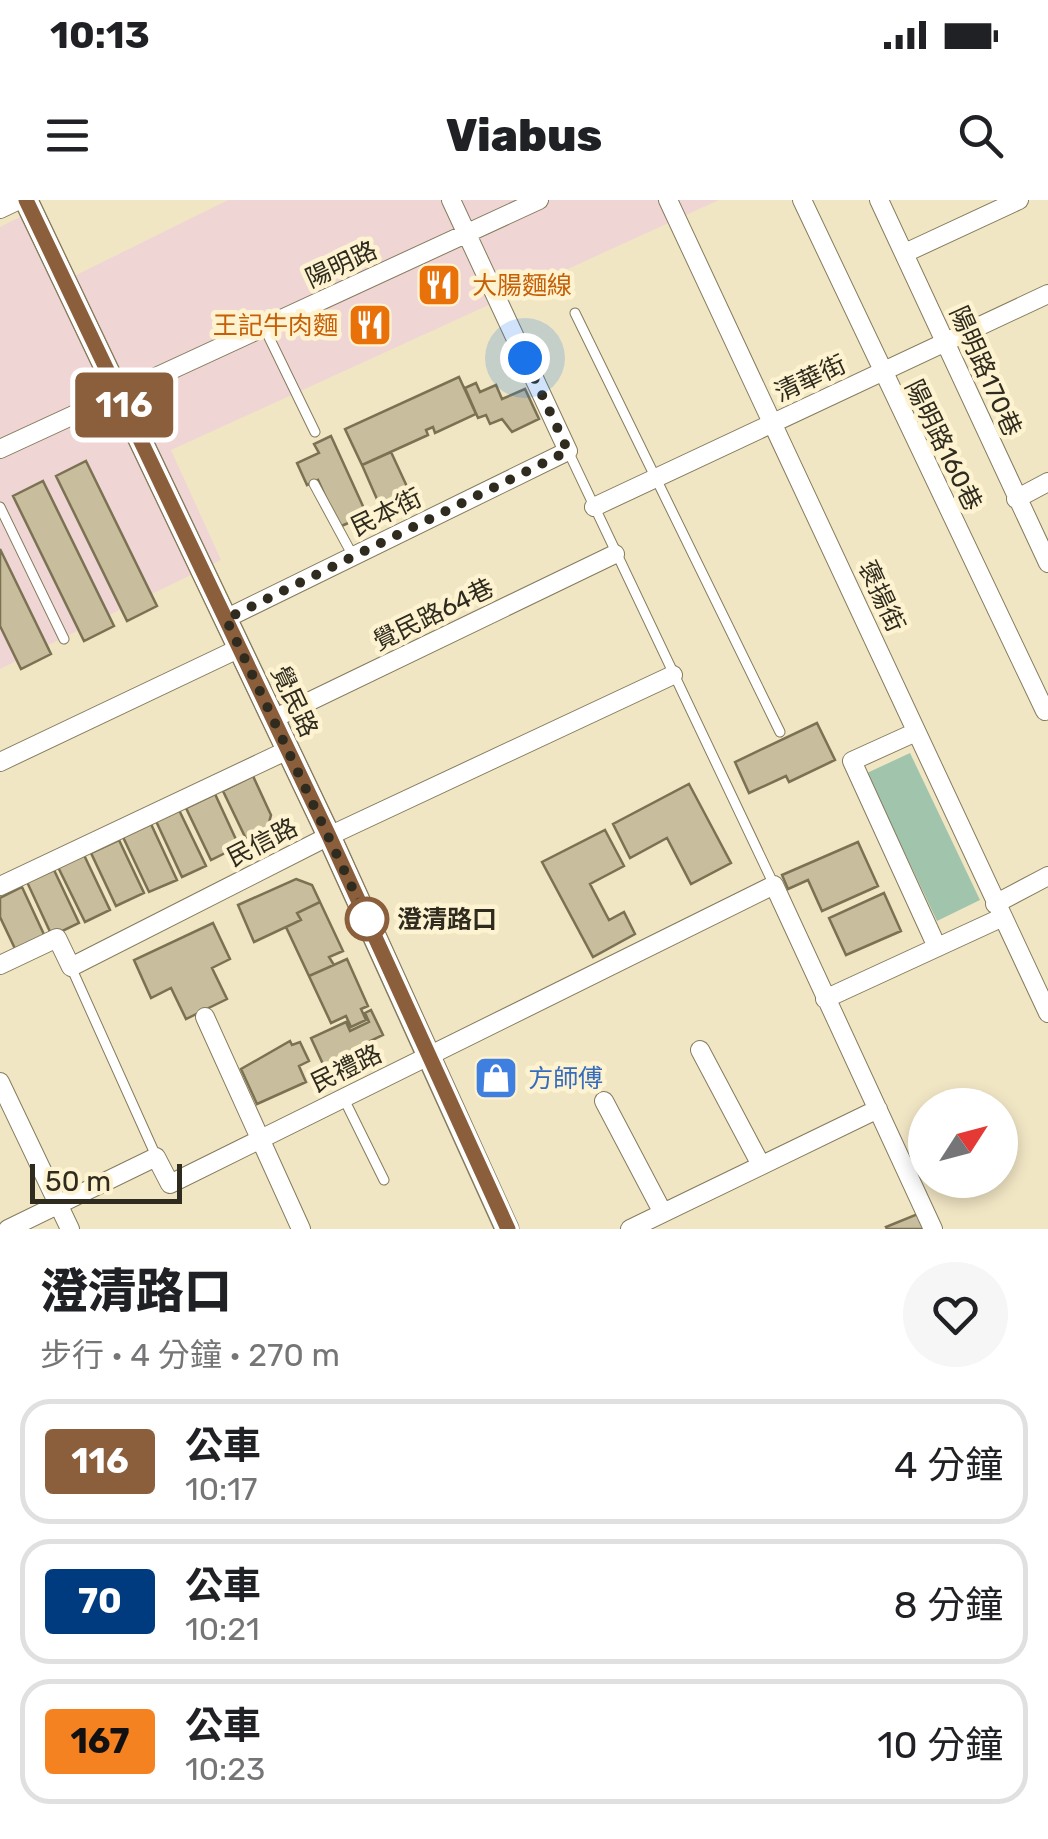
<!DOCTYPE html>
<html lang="zh-TW">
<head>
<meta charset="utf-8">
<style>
  body { margin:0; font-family:Rubik,"Noto Sans TC",sans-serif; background:#f6f6f6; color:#202124; height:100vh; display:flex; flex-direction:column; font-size:38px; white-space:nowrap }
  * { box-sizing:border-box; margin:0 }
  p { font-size:32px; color:#757577 }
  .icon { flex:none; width:55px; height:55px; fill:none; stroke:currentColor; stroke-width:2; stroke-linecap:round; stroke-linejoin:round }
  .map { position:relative; height:1029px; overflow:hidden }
  .details { display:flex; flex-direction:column; background:#fff; flex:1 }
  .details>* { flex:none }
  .badge { padding:0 20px; border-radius:8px; font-size:35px; line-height:65px }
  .needle { width:65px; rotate:54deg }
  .fabs { position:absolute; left:908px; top:888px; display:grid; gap:20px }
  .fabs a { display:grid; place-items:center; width:110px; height:110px; border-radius:50%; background:#fff; box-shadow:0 5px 15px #0003; font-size:50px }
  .scale { position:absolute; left:30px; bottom:25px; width:152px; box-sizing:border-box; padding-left:10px; border:5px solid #2f2b1e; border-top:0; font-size:28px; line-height:35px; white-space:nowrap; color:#2f2b1e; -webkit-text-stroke:8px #fef3d1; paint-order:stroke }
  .you { position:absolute; width:50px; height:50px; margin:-25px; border:8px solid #fff; border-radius:50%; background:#1a73e8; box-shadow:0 0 0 15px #1a73e833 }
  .map>.badge { position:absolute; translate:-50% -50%; box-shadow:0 0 0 5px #fff }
  .round { display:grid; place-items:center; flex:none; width:105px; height:105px; border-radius:52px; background:#f6f6f6 }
  .headline { display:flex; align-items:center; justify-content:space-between; height:170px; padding:0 40px }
  h1 { font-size:48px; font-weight:800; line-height:75px }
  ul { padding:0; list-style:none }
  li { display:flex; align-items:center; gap:30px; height:125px; margin:0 20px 15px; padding:0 20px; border:5px solid #e0e0e0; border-radius:30px }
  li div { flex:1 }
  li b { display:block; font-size:38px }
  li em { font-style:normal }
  li .badge { min-width:110px; font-weight:700; text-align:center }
  .status { display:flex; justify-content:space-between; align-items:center; height:70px; padding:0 50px; background:#fff; direction:ltr }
  .status svg { height:28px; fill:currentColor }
  header { display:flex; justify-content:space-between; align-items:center; height:130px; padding:0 40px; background:#fff; font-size:45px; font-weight:800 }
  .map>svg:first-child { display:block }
</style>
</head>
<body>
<div class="status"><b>10:13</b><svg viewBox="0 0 49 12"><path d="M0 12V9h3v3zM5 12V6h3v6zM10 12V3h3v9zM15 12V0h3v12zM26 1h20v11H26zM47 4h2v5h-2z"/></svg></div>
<header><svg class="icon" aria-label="menu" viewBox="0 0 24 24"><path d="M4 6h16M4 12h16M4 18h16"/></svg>Viabus<svg class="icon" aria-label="search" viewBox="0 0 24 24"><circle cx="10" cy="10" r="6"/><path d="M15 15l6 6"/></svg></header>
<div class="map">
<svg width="1048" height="1029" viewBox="0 0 1048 1029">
  <rect width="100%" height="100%" fill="#f1e6c4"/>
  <path fill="#f0d5d5" d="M 228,0 L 719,0 L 171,250 L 221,360 L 0,469 L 0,27 L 37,8 L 74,76 Z"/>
  <path fill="#a1c4ad" d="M 910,553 L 980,700 L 937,721 L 867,573 Z"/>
  <path fill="#c8bd9c" stroke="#7b7253" stroke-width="2.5" d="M 459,177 L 476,214 L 435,233 L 433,227 L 426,230 L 428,235 L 362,265 L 345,229 Z
    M 476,183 L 480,192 L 496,185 L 502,199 L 525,189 L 539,219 L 512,232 L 502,219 L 490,224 L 486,215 L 478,218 L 465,188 Z
    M 331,236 L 367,315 L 339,327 L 318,280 L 307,285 L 297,263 L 319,253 L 314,244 Z
    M 391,252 L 410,293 L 380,306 L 362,265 Z
    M 86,261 L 157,406 L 127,421 L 56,276 Z
    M 43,281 L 114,426 L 84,441 L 13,296 Z
    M 0,349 L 51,454 L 21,469 L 0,426 Z
    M 817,523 L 835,560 L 789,582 L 786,576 L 749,593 L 735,562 Z
    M 253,576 L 271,615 L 266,634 L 248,643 L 223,591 Z
    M 689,584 L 731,663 L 691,684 L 667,638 L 630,658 L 613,624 Z
    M 215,594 L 239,646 L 211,660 L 186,608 Z
    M 179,610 L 206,666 L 182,677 L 156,621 Z
    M 151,624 L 177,680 L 149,692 L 123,637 Z
    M 605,630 L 624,666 L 590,684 L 609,720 L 624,712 L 635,734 L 593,757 L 542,662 Z
    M 119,640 L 144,693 L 116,706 L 91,653 Z
    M 858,642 L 878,686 L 822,711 L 808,680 L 788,689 L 782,675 Z
    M 84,655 L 110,710 L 85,722 L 58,667 Z
    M 54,670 L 79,723 L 52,736 L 27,682 Z
    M 296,679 L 312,685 L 320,702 L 297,713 L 301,720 L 254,742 L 238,705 Z
    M 22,687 L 47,741 L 18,755 L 0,717 L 0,698 Z
    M 884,693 L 901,731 L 846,755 L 829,718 Z
    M 320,702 L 343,751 L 329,757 L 334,765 L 309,776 L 286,727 L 301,720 L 297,713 Z
    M 213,723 L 230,759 L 212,768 L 227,799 L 186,819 L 171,788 L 151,798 L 134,760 Z
    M 347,759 L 368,806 L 361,809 L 366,820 L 351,827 L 346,816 L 331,823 L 309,776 Z
    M 371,810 L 383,835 L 366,843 L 372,854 L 328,875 L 311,838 L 346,822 L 350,831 L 369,822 L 365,813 Z
    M 290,841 L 292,845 L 300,842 L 309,861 L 299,866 L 306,882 L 257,904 L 241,869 Z
    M 920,1013 L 927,1029 L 887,1029 L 886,1027 Z"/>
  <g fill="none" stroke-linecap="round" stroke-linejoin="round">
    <defs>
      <path id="service" d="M 575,113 L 780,532
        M 264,127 L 315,232
        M 568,251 L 774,685
        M 314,284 L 353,356
        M 0,307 L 64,439
        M 71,767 L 156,956
        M 343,897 L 384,980"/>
      <path id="minor" d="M 668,0 L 1048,813
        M 802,0 L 1045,511
        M 879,0 L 1048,363
        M 0,9 L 19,0
        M 905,53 L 1019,0
        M 0,249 L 539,0
        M 1016,299 L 1048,282
        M 594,307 L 1048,94
        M 225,419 L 568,251 L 451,0
        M 273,519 L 615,354
        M 916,532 L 852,561 L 937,747
        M 0,562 L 240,448
        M 0,686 L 288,550
        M 995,704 L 1048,676
        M 0,765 L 57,738 L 71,767 L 329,636 L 673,475
        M 825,799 L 1003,717
        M 205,817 L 301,1029
        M 700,850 L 761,965
        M 0,882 L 70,1029
        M 604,901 L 663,1013
        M 8,1029 L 156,957 L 170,984 L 774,685 L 933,1029
        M 630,1029 L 878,909"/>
      <path id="tertiary" d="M 26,0 L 329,636 L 507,1029"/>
    </defs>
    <use href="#service" stroke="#857b5d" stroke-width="11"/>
    <use href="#minor" stroke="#857b5d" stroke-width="20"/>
    <use href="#tertiary" stroke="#857b5d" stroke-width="25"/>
    <use href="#service" stroke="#fff" stroke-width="9"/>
    <use href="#minor" stroke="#fff" stroke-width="18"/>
    <use href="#tertiary" stroke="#fff" stroke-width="22"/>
  </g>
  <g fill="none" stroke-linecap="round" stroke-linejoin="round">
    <defs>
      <path id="line" d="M 26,0 L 329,636 L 508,1029"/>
    </defs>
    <use href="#line" stroke="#fff" stroke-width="22"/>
    <use href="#line" stroke="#8b5e3c" stroke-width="15"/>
    <path stroke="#2f2b1e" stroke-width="10" stroke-dasharray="0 18" d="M 367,719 L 226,419 L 568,251 L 525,158"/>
  </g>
  <defs>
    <symbol id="restaurant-square" viewBox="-11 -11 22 22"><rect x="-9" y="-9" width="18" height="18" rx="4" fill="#e8710a" stroke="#fef3d1"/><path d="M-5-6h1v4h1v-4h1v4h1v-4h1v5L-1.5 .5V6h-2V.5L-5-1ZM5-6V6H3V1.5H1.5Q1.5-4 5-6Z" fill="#fff"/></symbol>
    <symbol id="shop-square" viewBox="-11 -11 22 22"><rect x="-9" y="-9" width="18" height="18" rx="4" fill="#3f7fe0" stroke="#fef3d1"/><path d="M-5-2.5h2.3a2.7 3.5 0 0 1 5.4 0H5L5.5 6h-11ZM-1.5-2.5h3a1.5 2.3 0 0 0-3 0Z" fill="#fff"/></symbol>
  </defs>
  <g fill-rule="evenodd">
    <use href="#restaurant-square" x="414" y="60" width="50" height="50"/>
    <use href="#restaurant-square" x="345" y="100" width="50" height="50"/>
    <use href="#shop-square" x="471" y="853" width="50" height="50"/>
  </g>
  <circle fill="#fff" stroke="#8b5e3c" stroke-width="5" cx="367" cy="719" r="20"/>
  <g text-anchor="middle" stroke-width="9" stroke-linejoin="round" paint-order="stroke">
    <g font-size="25" fill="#2f2b1e" stroke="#fef3d1">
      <text transform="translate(341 64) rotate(-25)" y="9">陽明路</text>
      <text transform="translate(986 171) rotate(66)" y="9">陽明路170巷</text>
      <text transform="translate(810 178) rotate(-25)" y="9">清華街</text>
      <text transform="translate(944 245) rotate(64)" y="9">陽明路160巷</text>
      <text transform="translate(386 312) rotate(-26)" y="9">民本街</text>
      <text transform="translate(882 396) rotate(65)" y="9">褒揚街</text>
      <text transform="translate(433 414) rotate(-26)" y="9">覺民路64巷</text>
      <text transform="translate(295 501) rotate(65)" y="9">覺民路</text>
      <text transform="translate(262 642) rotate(-27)" y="9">民信路</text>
      <text transform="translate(346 868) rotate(-26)" y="9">民禮路</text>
    </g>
    <g font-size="25" fill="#c56008" stroke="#fef3d1" text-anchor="start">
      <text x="472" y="94">大腸麵線</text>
      <text x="338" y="134" text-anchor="end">王記牛肉麵</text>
    </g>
    <g font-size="25" font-weight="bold" fill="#2f2b1e" stroke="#fef3d1" text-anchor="start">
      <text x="397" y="728">澄清路口</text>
    </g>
    <g font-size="25" fill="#366cbe" stroke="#fef3d1" text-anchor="start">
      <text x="528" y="887">方師傅</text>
    </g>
  </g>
</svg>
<div class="fabs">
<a><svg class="needle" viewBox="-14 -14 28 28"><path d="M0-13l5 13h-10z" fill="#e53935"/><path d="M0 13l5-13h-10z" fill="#757577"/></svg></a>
</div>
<div class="scale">50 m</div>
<div class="you" style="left:525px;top:158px"></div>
<b class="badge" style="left:124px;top:205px;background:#8b5e3c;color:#fff">116</b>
</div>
<section class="details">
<div class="headline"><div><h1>澄清路口</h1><p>步行 · 4 分鐘 · 270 m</p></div><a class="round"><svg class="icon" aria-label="heart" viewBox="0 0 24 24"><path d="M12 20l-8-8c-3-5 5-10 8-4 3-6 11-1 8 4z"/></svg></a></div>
<ul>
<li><span class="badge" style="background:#8b5e3c;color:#fff">116</span><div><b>公車</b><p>10:17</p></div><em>4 分鐘</em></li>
<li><span class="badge" style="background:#003b80;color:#fff">70</span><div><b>公車</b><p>10:21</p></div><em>8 分鐘</em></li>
<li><span class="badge" style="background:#f58220;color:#111">167</span><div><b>公車</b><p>10:23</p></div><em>10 分鐘</em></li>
</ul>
</section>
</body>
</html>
